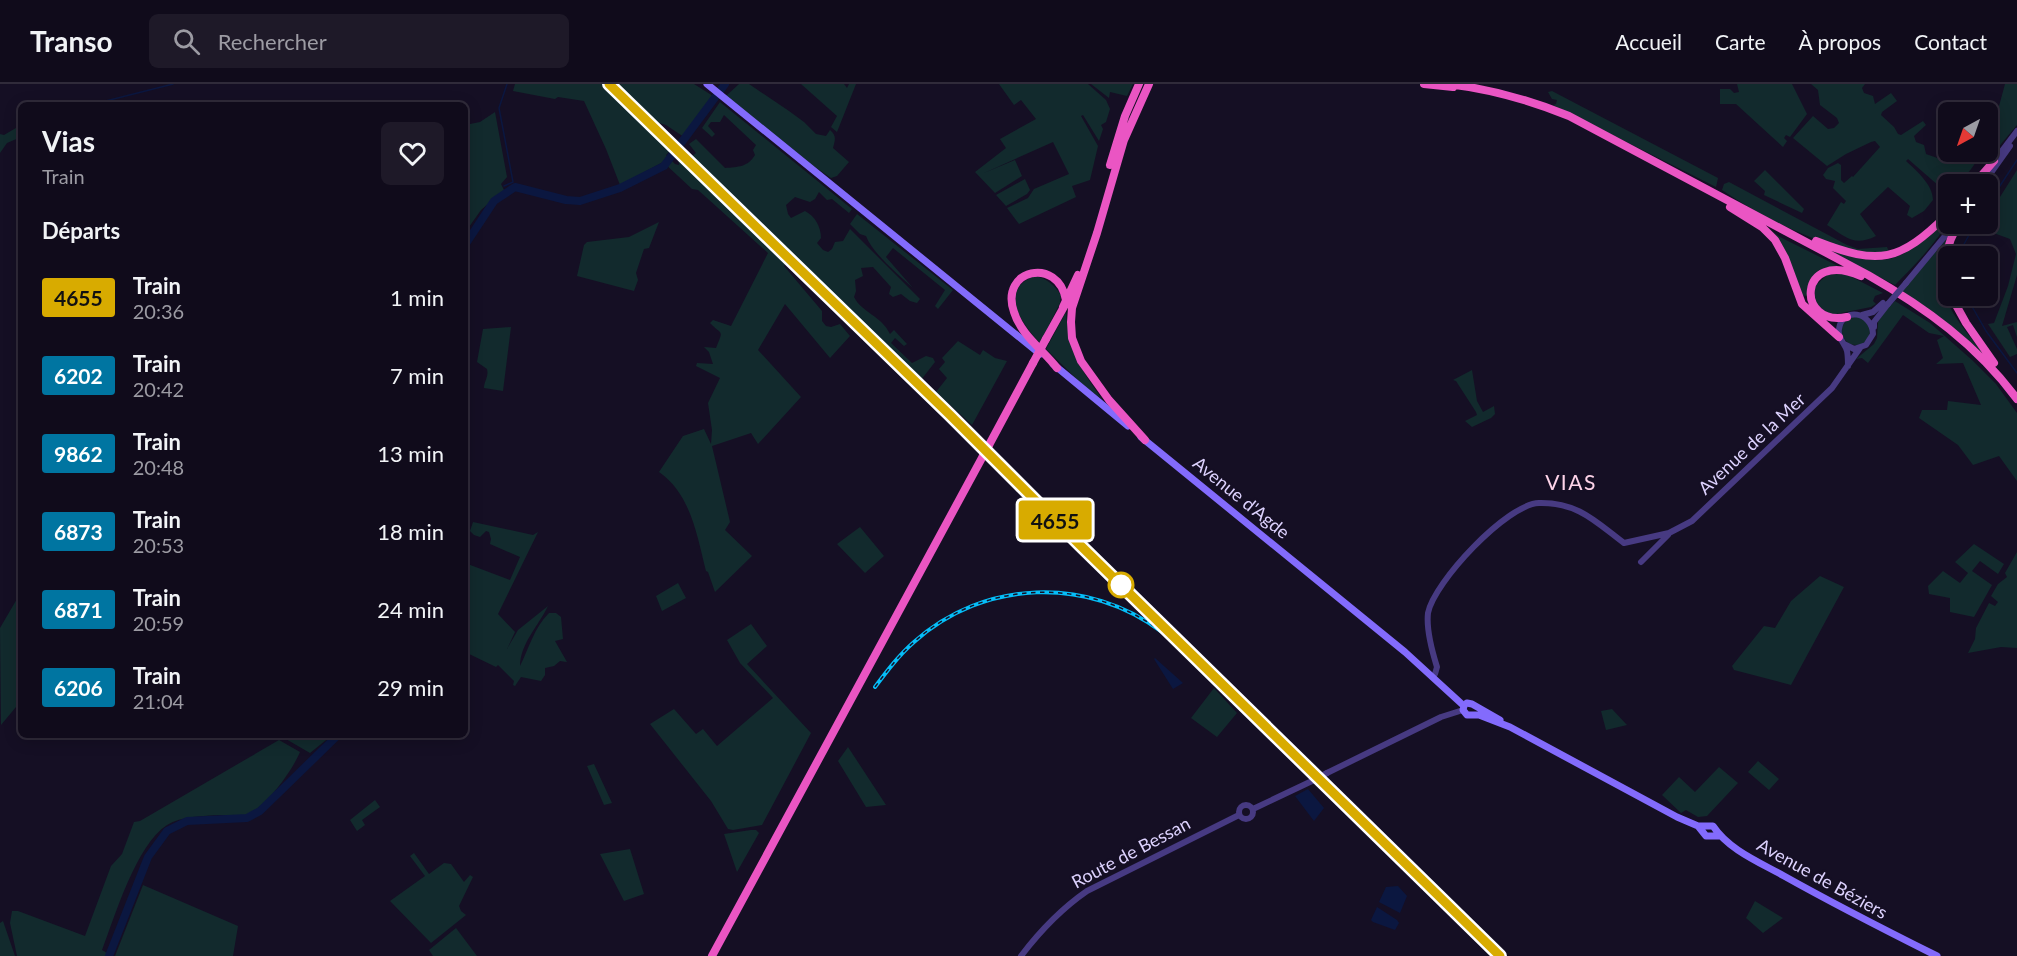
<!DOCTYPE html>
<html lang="fr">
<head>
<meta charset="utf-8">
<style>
  body { margin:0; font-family:Lato,sans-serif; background:#1e1928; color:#f1f3f6; height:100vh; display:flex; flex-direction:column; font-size:22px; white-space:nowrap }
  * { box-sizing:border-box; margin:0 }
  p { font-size:20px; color:#9c9ba3 }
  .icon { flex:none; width:33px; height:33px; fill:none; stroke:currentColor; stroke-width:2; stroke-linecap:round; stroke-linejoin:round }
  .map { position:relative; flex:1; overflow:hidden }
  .sheet { position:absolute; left:18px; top:18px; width:450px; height:636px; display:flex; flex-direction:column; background:#100b1b; border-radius:9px; box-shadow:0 3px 15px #0003,0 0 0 2px #302b3a }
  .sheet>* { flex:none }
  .badge { padding:0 12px; border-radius:4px; font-size:21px; line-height:39px }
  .needle { width:39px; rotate:220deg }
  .controls { position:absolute; left:1938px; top:18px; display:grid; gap:12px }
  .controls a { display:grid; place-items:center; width:60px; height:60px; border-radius:9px; background:#100b1b; box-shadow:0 3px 15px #0003,0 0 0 2px #302b3a; font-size:30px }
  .map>.badge { position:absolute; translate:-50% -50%; box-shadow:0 0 0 3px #fff }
  h2 { padding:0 24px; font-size:22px; line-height:54px }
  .round { display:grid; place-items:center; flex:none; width:63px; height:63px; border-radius:9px; background:#1e1928 }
  .head { display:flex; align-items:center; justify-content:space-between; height:102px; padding:0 24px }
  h1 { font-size:28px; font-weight:700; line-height:45px }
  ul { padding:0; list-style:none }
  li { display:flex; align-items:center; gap:18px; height:78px; padding:0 24px }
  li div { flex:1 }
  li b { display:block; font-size:22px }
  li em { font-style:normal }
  li .badge { min-width:66px; font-weight:700; text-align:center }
  header { display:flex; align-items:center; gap:36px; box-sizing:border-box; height:84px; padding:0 30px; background:#100b1b; border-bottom:2px solid #302b3a }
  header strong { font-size:28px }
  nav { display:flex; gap:33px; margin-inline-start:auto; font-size:21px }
  .search { width:420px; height:54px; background:#1e1928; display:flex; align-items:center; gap:15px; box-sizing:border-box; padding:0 21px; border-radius:9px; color:#9c9ba3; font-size:22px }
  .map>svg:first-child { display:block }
</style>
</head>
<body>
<header>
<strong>Transo</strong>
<div class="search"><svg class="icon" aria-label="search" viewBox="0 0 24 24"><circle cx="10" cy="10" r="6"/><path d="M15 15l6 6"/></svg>Rechercher</div>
<nav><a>Accueil</a><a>Carte</a><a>À propos</a><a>Contact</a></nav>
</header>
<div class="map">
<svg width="2017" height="872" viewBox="0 0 2017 872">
  <rect width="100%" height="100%" fill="#150f24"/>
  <path fill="#122a2d" d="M 515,0 L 606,0 L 672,65 L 666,71 L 675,80 L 679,81 L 678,74 L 679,72 L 787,178 L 784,182 L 822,227 L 822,237 L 826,242 L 831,243 L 840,240 L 850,252 L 830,274 L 785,220 L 758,266 L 801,313 L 758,360 L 751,349 L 712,362 L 730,438 L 725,446 L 752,472 L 715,508 L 708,488 L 706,487 C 697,452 691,410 659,388 L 683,352 L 704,345 L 711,360 L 712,346 L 708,319 L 720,294 L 696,282 L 697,279 L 713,280 L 709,268 L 704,263 L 716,264 C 724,244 722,252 710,239 L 713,236 L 731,242 L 768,169 L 707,114 L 698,106 L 692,105 L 663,78 L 620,101 L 606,65 L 584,17 L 558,13 L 555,15 L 513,7 Z
    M 617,0 L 694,0 L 713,12 L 684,53 L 666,41 L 656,38 Z
    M 739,0 L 749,0 L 789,27 L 804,38 L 816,50 L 826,52 L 830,46 C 837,52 835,56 833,64 L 849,78 L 837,92 L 831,94 L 815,83 L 726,12 Z
    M 801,0 L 844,0 L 847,4 L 849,0 L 856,0 L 837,48 L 831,43 L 837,32 Z
    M 999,0 L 1088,0 L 1106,16 L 1110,25 L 1106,38 L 1101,41 L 1103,45 L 1099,57 L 1083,31 L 1081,32 L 1098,62 L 1090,96 L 1072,102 L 1076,113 L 1019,140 L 1007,124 L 1028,114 L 1034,105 L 1069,90 L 1053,58 L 984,89 L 1015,76 L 1022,92 L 995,109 L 975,88 L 1006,64 L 1000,55 L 1036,35 L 1021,16 L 1014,21 Z
    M 1091,0 L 1133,0 L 1127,12 L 1110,8 L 1109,14 Z
    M 1737,0 L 1792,0 L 1807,30 L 1790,53 L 1786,51 L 1784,54 L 1787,57 L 1783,63 L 1736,20 L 1720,20 L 1720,5 L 1730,5 L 1734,9 L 1739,8 Z
    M 1811,0 L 1865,0 L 1862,4 L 1864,9 L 1873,12 L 1875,20 L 1891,9 L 1897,17 L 1882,28 L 1881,31 L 1894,43 L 1898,50 L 1901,51 L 1923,37 L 1926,41 L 1914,52 L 1916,58 L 1924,61 L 1926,70 L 1943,76 L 1945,68 L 1980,68 C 1977,80 1966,92 1957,100 L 1948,100 L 1947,109 L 1908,75 L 1906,77 C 1917,87 1933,101 1933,116 L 1924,127 L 1912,134 L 1907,131 L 1910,122 L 1888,103 L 1860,130 L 1876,152 C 1854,163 1846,153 1827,141 L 1841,118 L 1844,120 L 1846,117 L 1833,104 L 1835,97 L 1826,95 L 1823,91 L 1828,84 L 1838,79 L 1841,81 L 1841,96 L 1844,99 L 1852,92 L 1853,93 L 1880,63 L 1875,57 L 1871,58 L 1846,70 L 1827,82 L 1793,54 L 1813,32 L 1828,45 L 1834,44 L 1839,39 L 1837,34 L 1820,21 L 1818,6 Z
    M 2005,0 L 2017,0 L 2017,41 L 1991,72 L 1986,70 Z
    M 1552,7 L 1718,94 L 1716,103 L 1553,21 L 1556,20 L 1557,16 L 1552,15 L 1548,8 Z
    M 720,18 L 852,125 L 849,129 L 832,115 L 827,116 L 819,108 L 815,115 L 810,118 L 795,113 L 786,121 L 788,130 L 791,134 L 805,127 C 815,132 821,143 821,154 L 817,159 L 823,166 L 828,168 L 832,165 L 835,158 L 843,157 L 850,145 L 920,215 L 917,219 L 910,217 L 901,210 L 893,213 L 889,210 L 891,203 L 873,183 L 861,184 L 863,192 L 855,196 L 856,207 L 854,213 C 862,229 881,231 890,250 L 894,246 L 907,260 L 904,262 L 895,254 L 891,259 L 912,279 L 926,272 L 933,274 L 935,278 L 921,296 L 691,73 L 696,69 L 689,60 L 696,55 L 725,84 C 738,83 748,83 755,71 L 753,66 L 756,61 L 724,31 L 720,38 L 711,38 L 708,42 L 715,50 L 712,53 L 702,44 Z
    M 495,28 L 507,93 L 501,100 L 504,106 L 481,126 L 469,143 L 465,137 L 465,41 L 480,38 Z
    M 21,41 L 21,53 L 7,59 L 0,69 L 0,50 L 4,51 Z
    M 1765,86 L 1804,125 L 1802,129 L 1764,111 L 1765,107 L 1754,97 Z
    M 2017,86 L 2017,191 L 2002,242 L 2017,238 L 2017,253 L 2013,241 L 2007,243 L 2017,265 L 2017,270 L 2010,273 L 1988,240 L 1994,239 L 2008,202 L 2016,170 L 2010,155 L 1980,144 L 1983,140 L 1988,140 L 1988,132 Z
    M 1025,95 L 1030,106 L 1027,110 L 1006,122 L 996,111 Z
    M 1729,98 L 1847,161 L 1858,165 L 1887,163 L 1889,168 C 1839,174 1763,134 1722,106 L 1724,100 Z
    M 857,130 L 953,206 L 938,225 L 935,222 L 945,206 L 893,164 L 886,173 L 913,204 C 899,191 873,170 866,152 L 860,150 L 850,140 Z
    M 1948,133 C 1948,148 1907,189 1895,201 L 1818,162 C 1887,185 1896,183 1948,133 Z
    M 659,138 L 649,164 L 644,165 L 636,189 L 638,196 L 634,207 L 577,192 L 584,161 L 587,158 L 629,153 Z
    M 1765,142 L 1780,153 L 1838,182 L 1819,186 L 1808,201 L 1807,212 L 1800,211 Z
    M 1946,155 C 1947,165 1941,176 1940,186 C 1938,219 1969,250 1987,275 L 1902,207 Z
    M 1844,189 L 1883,209 L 1875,212 L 1873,217 L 1876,220 L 1871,223 L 1831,231 L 1815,220 L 1814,203 L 1827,191 Z
    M 1035,192 C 1048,195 1054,201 1061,211 L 1060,219 L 1040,259 C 1022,240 997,206 1035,192 Z
    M 1895,217 L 1930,239 L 1972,276 L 1996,300 L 2017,329 L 2017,397 L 1999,372 L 1973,381 L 1958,361 L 1919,334 L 1922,326 L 1947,326 L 1948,317 L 1981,321 L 1963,279 L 1936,280 L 1943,274 L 1937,256 L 1944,252 L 1929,249 L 1903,231 L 1868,279 L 1862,274 L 1856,275 L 1874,260 L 1877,254 L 1878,238 L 1884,228 Z
    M 1066,228 C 1069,269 1079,282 1102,315 L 1083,301 L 1046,265 Z
    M1842 247a14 14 0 1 1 28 0a14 14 0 1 1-28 0Z
    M 511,243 L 503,307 L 484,304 C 484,297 489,293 487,285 L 477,278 L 483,245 Z
    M 958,257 L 980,271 L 983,266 L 995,274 L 1007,277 L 972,341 L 936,308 L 947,294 L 939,285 L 945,278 L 942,274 Z
    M 1472,286 L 1477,317 L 1483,328 L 1494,322 L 1495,330 L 1491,334 L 1472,343 L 1465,337 L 1477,331 L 1476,328 L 1456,297 L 1453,296 Z
    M 473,438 L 533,451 L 538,448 L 498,530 L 515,548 L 507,565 L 518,546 L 548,522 C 539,541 520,560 520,582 C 529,564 534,544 549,529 L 556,529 L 561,533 L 563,555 L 555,557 L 567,578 L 560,577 L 554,582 L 545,584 L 545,591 L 541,597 L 521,593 L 515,602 L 513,601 L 514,597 L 498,581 L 496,583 L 465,568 L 465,479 L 510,496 L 520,473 L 490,460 L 491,455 L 489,448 L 486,447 L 480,453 L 474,451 L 470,447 Z
    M 860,443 L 884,472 L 865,489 L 837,460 Z
    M 1974,460 L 2004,480 L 1998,490 L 1980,477 L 1972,487 L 1992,501 L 1974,533 L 1950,528 L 1950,514 L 1929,510 L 1928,502 L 1943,487 L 1960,499 L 1968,489 L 1955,478 Z
    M 2017,468 L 2017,564 L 2001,563 L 1968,569 L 1975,555 L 1976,544 L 1989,519 L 1995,522 L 1998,518 L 1991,512 L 1998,500 L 2007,493 L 2005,489 Z
    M 1820,492 L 1844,503 L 1791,601 L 1734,586 L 1732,582 L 1764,542 L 1775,544 L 1791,517 Z
    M 678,499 L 686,514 L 662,527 L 656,512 Z
    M 21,508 L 21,617 L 1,641 L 0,544 Z
    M 751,540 L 767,562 L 747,580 L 811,649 L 762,741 L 733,746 L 728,745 L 711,717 L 650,640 L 674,625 L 696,650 L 703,645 L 717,662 L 773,614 L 740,579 L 727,556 Z
    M 1214,604 L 1237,629 L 1217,653 L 1191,634 Z
    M 1612,625 L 1627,641 L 1606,646 L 1601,627 Z
    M 279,651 L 330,651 L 331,652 L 310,669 Z
    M 279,656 L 300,668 C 292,687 264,727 243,732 C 236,733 228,731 220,731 C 204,732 181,732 167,741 C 136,761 115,832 102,866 L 112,872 L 17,872 L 10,839 L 12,827 L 18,827 L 85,852 L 111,782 L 122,770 L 134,738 L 140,737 Z
    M 848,663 L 886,721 L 866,723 L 838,677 Z
    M 1758,677 L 1779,695 L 1769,706 L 1748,688 Z
    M 594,680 L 612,719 L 604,721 L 587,682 Z
    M 1719,683 L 1738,699 L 1707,732 L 1698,733 L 1686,726 L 1681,729 L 1662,711 L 1679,693 L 1695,708 Z
    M 375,716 L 380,723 L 362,736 L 365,741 L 357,747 L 350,736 Z
    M 751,746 L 756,746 L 759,749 L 737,788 L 724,750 Z
    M 630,765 L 644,810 L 624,817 L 600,770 Z
    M 414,769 L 429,790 L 444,779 L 451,780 L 464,798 L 470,791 L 473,793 L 459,822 L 461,827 L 466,831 L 431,859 L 390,817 L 425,792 L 410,772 Z
    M 143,801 L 238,842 L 233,872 L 115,872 Z
    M 1755,817 L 1783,834 L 1763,849 L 1746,834 Z
    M 3,837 L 15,872 L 0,872 L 0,839 Z
    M 456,844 L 477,872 L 433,872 L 429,866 Z"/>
  <path fill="#0b1740" d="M 1155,574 L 1183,599 L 1173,605 L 1154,575 Z
    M 1308,705 L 1324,724 L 1314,737 L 1295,712 Z
    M 1398,802 L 1407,812 L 1400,829 L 1379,818 L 1386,803 Z
    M 1377,823 L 1397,836 L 1399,839 L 1395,846 L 1373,838 L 1371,836 Z"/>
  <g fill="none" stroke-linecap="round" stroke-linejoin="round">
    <path stroke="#0b1740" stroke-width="1.5" d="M 90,21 L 173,0
      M 504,102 L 513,98 L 499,24 L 507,0
      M 1988,120 L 2017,76
      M 1961,172 L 1963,162 L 1975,140
      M 1966,212 L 1986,247 L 2017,289"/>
    <path stroke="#0b1740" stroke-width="8" d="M 465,161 L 494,117 L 515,103 L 566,116 L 580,117 L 620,104 L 664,82 L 725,0
      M 109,872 L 148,773 L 167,747 L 187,737 L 247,734 L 260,727 L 338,651"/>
    <path stroke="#473a82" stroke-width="6" d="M 1992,80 L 2017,47
      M 1983,100 L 2010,62
      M 1906,199 L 1955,140
      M 1862,231 L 1873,228 L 1883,219
      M 1874,243 L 1874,238 L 1888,220
      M 1844,260 L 1854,265 L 1866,261 L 1873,250 C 1872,227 1842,223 1839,245 C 1837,254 1845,259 1847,267 C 1848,272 1848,277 1848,282
      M 1641,478 L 1668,451
      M 1435,590 L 1437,583 C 1432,567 1426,546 1428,529 C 1434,498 1507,420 1539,419 C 1578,418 1596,438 1624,459 L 1669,449 L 1692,437 L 1832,304 L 1860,264
      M 1327,689 L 1441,633 L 1463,626
      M1239 728a7 7 0 1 1 14 0a7 7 0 1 1-14 0Z
      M 1253,725 L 1312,697
      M 1021,872 C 1040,847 1061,825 1087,807 L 1239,731"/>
    <path stroke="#836bfc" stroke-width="7" d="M 707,0 L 1040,270
      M 1053,280 L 1128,342
      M 1141,353 L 1405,568 L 1464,622
      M 1467,619 L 1472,620 L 1500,636
      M 1464,622 L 1463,626 L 1467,631 L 1479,631 L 1510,643 L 1677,733 L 1698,742 L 1713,742 C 1729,766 1759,778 1784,792 C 1834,820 1885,846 1937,872
      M 1698,742 L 1706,752 L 1720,752"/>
    <path stroke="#ea55c3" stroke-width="8" d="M 1424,0 L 1453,3
      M 1448,0 C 1490,5 1530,16 1569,32 L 1868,191 C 1926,224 1977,261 2017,315
      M 1110,81 L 1125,32 L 1139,0
      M 1974,100 L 1994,77
      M 1730,123 L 1762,143 L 1775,156 L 1785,174 L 1802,220 L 1839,253
      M 1816,157 C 1880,182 1899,178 1948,130
      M 1948,204 C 1943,181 1946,159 1959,140
      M 1951,212 L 1966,239 L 1994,279
      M 1063,223 L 1078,191
      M 1847,233 C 1796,244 1797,164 1861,192
      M 1046,255 L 1066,219
      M 1057,284 C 1043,266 1021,251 1014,228 C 999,185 1058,172 1066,216
      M 1145,356 L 1109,316 L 1081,277 L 1072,254 L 1071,238 L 1072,224 L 1097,149 L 1124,56 L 1149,0
      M 989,361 L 1033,279
      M 712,872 L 983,372"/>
    <defs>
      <path id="rail" d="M 613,0 C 910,291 1208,581 1504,872
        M 875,603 C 887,587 899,571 914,558 C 984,495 1088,492 1162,548"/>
    </defs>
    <use href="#rail" stroke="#05bdf7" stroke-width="4"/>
    <use href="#rail" stroke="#150f24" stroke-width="1.5" stroke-dasharray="4.5" stroke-linecap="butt"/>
    <path stroke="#473a82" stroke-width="6" d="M 1888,220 L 1906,199
      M 1312,697 L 1327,689"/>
    <path stroke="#ea55c3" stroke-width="8" d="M 1033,279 L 1046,255
      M 983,372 L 989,361"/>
  </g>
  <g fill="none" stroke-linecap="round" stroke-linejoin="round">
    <defs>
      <path id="line" d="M 609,0 L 950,331 L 1080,461 L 1500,872"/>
    </defs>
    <use href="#line" stroke="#fff" stroke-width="14"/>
    <use href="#line" stroke="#d8ab00" stroke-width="9"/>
  </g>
  <circle fill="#fff" stroke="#d8ab00" stroke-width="3" cx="1121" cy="501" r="12"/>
  <g text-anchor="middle" stroke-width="4.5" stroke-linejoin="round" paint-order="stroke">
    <g font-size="18" fill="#ddd2fe" stroke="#150f24">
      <text transform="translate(1752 360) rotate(-43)" y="6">Avenue de la Mer</text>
      <text transform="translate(1241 414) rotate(39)" y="6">Avenue d'Agde</text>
      <text transform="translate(1131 769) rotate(-28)" y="6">Route de Bessan</text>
      <text transform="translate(1822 795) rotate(29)" y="6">Avenue de Béziers</text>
    </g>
    <g font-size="21" letter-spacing="1.5" fill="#fed4e9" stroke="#150f24">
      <text x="1571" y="406">VIAS</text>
    </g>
  </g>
</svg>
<div class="controls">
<a><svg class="needle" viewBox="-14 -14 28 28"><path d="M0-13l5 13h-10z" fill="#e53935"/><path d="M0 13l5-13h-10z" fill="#9c9ba3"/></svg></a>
<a>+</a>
<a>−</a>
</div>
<b class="badge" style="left:1055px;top:436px;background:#d8ab00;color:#111">4655</b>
<section class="sheet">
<div class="head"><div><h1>Vias</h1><p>Train</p></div><a class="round"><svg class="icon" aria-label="heart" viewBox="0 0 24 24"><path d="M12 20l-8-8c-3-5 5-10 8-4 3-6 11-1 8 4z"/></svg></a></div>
<h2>Départs</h2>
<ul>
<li><span class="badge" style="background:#d8ab00;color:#111">4655</span><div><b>Train</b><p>20:36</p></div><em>1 min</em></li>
<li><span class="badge" style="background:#0075a1;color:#fff">6202</span><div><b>Train</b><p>20:42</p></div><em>7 min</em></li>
<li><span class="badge" style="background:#0075a1;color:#fff">9862</span><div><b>Train</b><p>20:48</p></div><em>13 min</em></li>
<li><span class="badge" style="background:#0075a1;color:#fff">6873</span><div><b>Train</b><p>20:53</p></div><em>18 min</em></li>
<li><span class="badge" style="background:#0075a1;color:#fff">6871</span><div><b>Train</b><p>20:59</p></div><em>24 min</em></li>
<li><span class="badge" style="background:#0075a1;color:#fff">6206</span><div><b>Train</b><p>21:04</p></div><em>29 min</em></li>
</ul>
</section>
</div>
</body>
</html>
